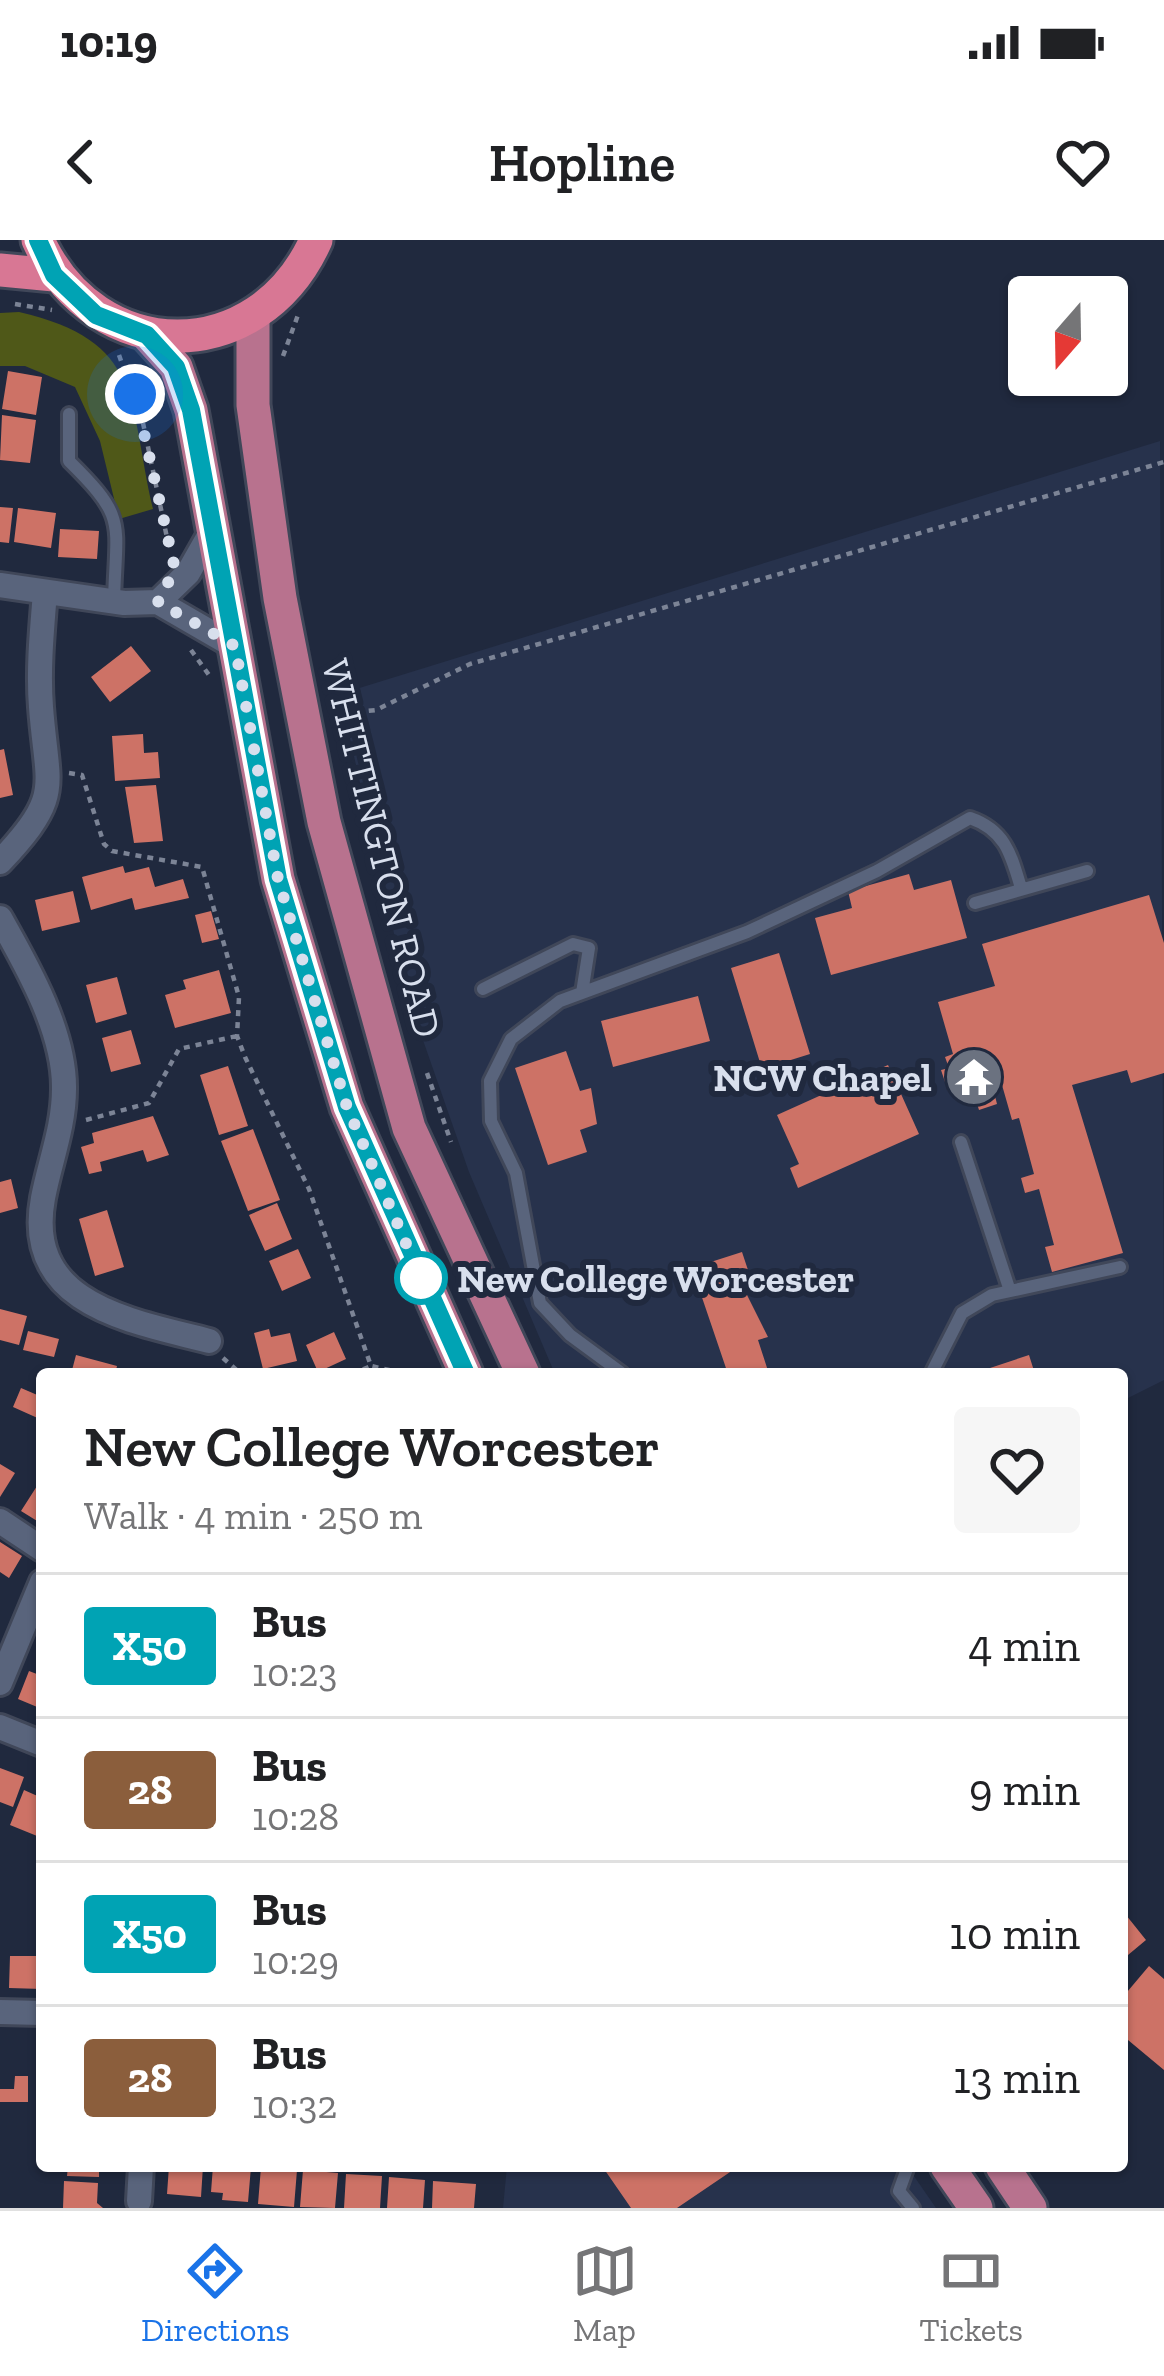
<!DOCTYPE html>
<html lang="en">
<head>
<meta charset="utf-8">
<style>
  body { margin:0; font-family:"Zilla Slab",serif; background:#f6f6f6; color:#202124; height:100vh; display:flex; flex-direction:column; font-size:45px; white-space:nowrap }
  * { box-sizing:border-box; margin:0 }
  p { font-size:39px; color:#757577 }
  .icon { flex:none; width:66px; height:66px; fill:none; stroke:currentColor; stroke-width:2; stroke-linecap:round; stroke-linejoin:round }
  .map { position:relative; flex:1; overflow:hidden }
  .side { position:absolute; left:36px; top:1128px; width:1092px; height:804px; display:flex; flex-direction:column; background:#fff; border-radius:12px; box-shadow:0 3px 9px #0004 }
  .side>* { flex:none }
  .badge { padding:0 24px; border-radius:9px; font-size:42px; line-height:78px }
  .needle { width:78px; rotate:200deg }
  .buttons { position:absolute; left:1008px; top:36px; display:grid; gap:24px }
  .buttons a { display:grid; place-items:center; width:120px; height:120px; border-radius:12px; background:#fff; box-shadow:0 3px 9px #0004; font-size:60px }
  .you { position:absolute; width:60px; height:60px; margin:-30px; border:9px solid #fff; border-radius:50%; background:#1a73e8; box-shadow:0 0 0 18px #1a73e833 }
  .map>.badge { position:absolute; translate:-50% -50%; box-shadow:0 0 0 6px #fff }
  .round { display:grid; place-items:center; flex:none; width:126px; height:126px; border-radius:12px; background:#f6f6f6 }
  .summary { display:flex; align-items:center; justify-content:space-between; height:204px; padding:0 48px }
  h1 { font-size:57px; font-weight:600; line-height:90px }
  ul { padding:0; list-style:none }
  li { display:flex; align-items:center; gap:36px; height:144px; padding:0 48px; border-top:3px solid #e0e0e0 }
  li div { flex:1 }
  li b { display:block; font-size:45px }
  li em { font-style:normal }
  li .badge { min-width:132px; font-weight:700; text-align:center }
  .status { display:flex; justify-content:space-between; align-items:center; height:84px; padding:0 60px; background:#fff; direction:ltr }
  .status svg { height:33px; fill:currentColor }
  header { display:flex; justify-content:space-between; align-items:center; height:156px; padding:0 48px; background:#fff; font-size:54px; font-weight:600 }
  .menu { display:flex; justify-content:space-around; align-items:center; height:168px; border-top:3px solid #e0e0e0; background:#fff; font-size:33px; color:#757577 }
  .menu a { display:grid; justify-items:center; gap:6px }
  .menu .on { color:#1a73e8 }
  .map>svg:first-child { display:block }
</style>
</head>
<body>
<div class="status"><b>10:19</b><svg viewBox="0 0 49 12"><path d="M0 12V9h3v3zM5 12V6h3v6zM10 12V3h3v9zM15 12V0h3v12zM26 1h20v11H26zM47 4h2v5h-2z"/></svg></div>
<header><svg class="icon" aria-label="back" viewBox="0 0 24 24"><path d="M15 5l-7 7 7 7"/></svg>Hopline<svg class="icon" aria-label="heart" viewBox="0 0 24 24"><path d="M12 20l-8-8c-3-5 5-10 8-4 3-6 11-1 8 4z"/></svg></header>
<div class="map">
<svg width="1164" height="1968" viewBox="0 0 1164 1968">
  <rect width="100%" height="100%" fill="#20293e"/>
  <path fill="#27324c" d="M 1160,201 L 1164,1140 L 1122,1161 L 1122,1134 L 555,1134 L 469,932 L 409,760 L 340,454 Z
    M 507,1926 L 907,1926 L 936,1968 L 503,1968 Z"/>
  <path fill="#4f5818" d="M 19,72 C 144,101 128,160 153,269 L 119,279 L 100,201 L 75,147 L 25,126 L 0,126 L 0,73 Z"/>
  <path fill="#cd7266" d="M 8,131 L 42,137 L 36,175 L 2,169 Z
    M 2,175 L 36,180 L 30,223 L 0,220 Z
    M 0,267 L 13,268 L 9,303 L 0,302 Z
    M 18,268 L 56,273 L 51,308 L 14,302 Z
    M 60,289 L 99,291 L 97,319 L 58,317 Z
    M 131,406 L 151,431 L 110,462 L 91,437 Z
    M 143,494 L 144,513 L 158,512 L 160,538 L 115,541 L 112,496 Z
    M 4,509 L 13,555 L 0,558 L 0,510 Z
    M 156,545 L 163,601 L 134,603 L 125,547 Z
    M 123,626 L 125,633 L 149,627 L 155,647 L 183,639 L 189,658 L 135,670 L 132,658 L 91,670 L 82,637 Z
    M 909,634 L 914,650 L 951,640 L 967,698 L 831,735 L 815,678 L 852,668 L 848,651 Z
    M 73,651 L 80,682 L 42,691 L 35,660 Z
    M 1149,655 L 1164,703 L 1164,833 L 1131,843 L 1127,830 L 1072,845 L 1123,1013 L 1052,1032 L 1045,1007 L 1054,1005 L 1039,949 L 1025,953 L 1021,938 L 1034,934 L 1019,878 L 1012,880 L 1002,845 L 993,848 L 997,864 L 979,870 L 974,854 L 960,858 L 957,849 L 948,851 L 941,830 L 949,828 L 945,817 L 953,814 L 938,762 L 995,746 L 982,704 Z
    M 211,671 L 219,699 L 202,703 L 195,675 Z
    M 779,713 L 810,814 L 762,829 L 731,728 Z
    M 219,730 L 231,773 L 175,788 L 165,755 L 186,749 L 183,740 Z
    M 117,737 L 127,774 L 96,783 L 86,745 Z
    M 698,756 L 710,801 L 613,827 L 601,781 Z
    M 131,790 L 141,824 L 111,832 L 102,798 Z
    M 566,811 L 580,851 L 591,848 L 597,884 L 580,890 L 587,912 L 548,925 L 515,828 Z
    M 888,825 L 919,894 L 798,948 L 790,928 L 799,924 L 777,875 Z
    M 228,826 L 248,886 L 219,895 L 200,835 Z
    M 153,876 L 169,915 L 147,922 L 143,910 L 100,922 L 102,931 L 89,934 L 81,907 L 94,903 L 92,893 Z
    M 253,889 L 280,960 L 248,971 L 221,901 Z
    M 11,939 L 18,968 L 0,973 L 0,942 Z
    M 277,963 L 292,999 L 265,1011 L 249,975 Z
    M 107,970 L 124,1027 L 95,1036 L 79,979 Z
    M 298,1009 L 311,1038 L 282,1051 L 269,1021 Z
    M 742,1012 L 754,1048 L 745,1051 L 768,1097 L 758,1100 L 769,1134 L 728,1134 L 692,1028 Z
    M 0,1069 L 27,1076 L 19,1105 L 0,1100 Z
    M 269,1089 L 271,1097 L 290,1093 L 297,1121 L 263,1129 L 254,1093 Z
    M 28,1091 L 59,1099 L 54,1117 L 23,1110 Z
    M 334,1092 L 346,1119 L 318,1132 L 306,1105 Z
    M 76,1115 L 117,1126 L 115,1134 L 71,1134 Z
    M 1029,1115 L 1035,1134 L 988,1134 L 987,1129 Z
    M 21,1148 L 42,1157 L 42,1180 L 13,1167 Z
    M 0,1224 L 15,1233 L 0,1257 Z
    M 37,1246 L 42,1249 L 42,1284 L 21,1271 Z
    M 0,1302 L 22,1316 L 9,1338 L 0,1332 Z
    M 29,1431 L 42,1436 L 42,1469 L 18,1459 Z
    M 0,1528 L 24,1537 L 13,1567 L 0,1562 Z
    M 24,1550 L 42,1558 L 42,1598 L 10,1585 Z
    M 1122,1670 L 1146,1700 L 1122,1720 Z
    M 10,1716 L 42,1716 L 42,1749 L 9,1748 Z
    M 1149,1726 L 1164,1739 L 1164,1830 L 1122,1795 L 1122,1758 Z
    M 15,1836 L 28,1836 L 28,1862 L 0,1862 L 0,1849 L 14,1849 Z
    M 68,1926 L 99,1926 L 99,1937 L 67,1936 Z
    M 169,1926 L 203,1926 L 201,1957 L 167,1954 Z
    M 213,1926 L 251,1927 L 248,1962 L 222,1960 L 223,1953 L 211,1952 Z
    M 602,1926 L 739,1926 L 677,1968 L 631,1968 Z
    M 261,1927 L 297,1930 L 294,1967 L 258,1964 Z
    M 303,1930 L 338,1933 L 335,1968 L 300,1967 Z
    M 346,1934 L 382,1936 L 380,1968 L 344,1968 Z
    M 389,1937 L 425,1940 L 423,1968 L 387,1968 Z
    M 64,1941 L 98,1943 L 97,1963 L 103,1968 L 63,1968 Z
    M 433,1941 L 476,1944 L 474,1968 L 432,1968 Z"/>
  <g fill="none" stroke-linecap="round" stroke-linejoin="round">
    <defs>
      <path id="service" d="M 69,174 L 69,221 C 128,279 116,281 114,361
        M 975,663 L 1087,631
        M 483,749 L 573,704 L 589,708 L 582,753
        M 961,902 L 1010,1051
        M 623,1134 L 570,1095 L 540,1063 L 516,933 L 491,881 L 490,841 L 511,799 L 560,761 L 747,692 L 877,631 L 970,578 C 1005,590 1011,614 1021,648
        M 931,1134 L 962,1073 L 992,1055 L 1120,1027
        M 908,1926 L 899,1951 L 913,1968"/>
      <path id="minor" d="M 0,345 L 124,363 L 158,362 L 234,406
        M 158,362 L 188,333 L 213,289
        M 0,622 C 64,554 47,549 41,467 C 38,429 42,390 45,352
        M 0,678 C 27,726 65,792 64,849 C 64,887 50,921 43,958 C 23,1066 133,1081 209,1101
        M 0,1281 L 42,1309
        M 0,1443 L 42,1342
        M 0,1487 L 42,1504
        M 0,1772 L 42,1773
        M 139,1961 L 141,1926"/>
      <path id="primary" d="M 253,77 L 253,165 L 280,358 L 324,582 L 409,888 L 523,1134
        M 147,95 L 176,127 L 191,170 L 278,639 L 347,867 L 466,1134
        M 947,1926 L 976,1968
        M 1002,1926 L 1030,1968"/>
      <path id="trunk" d="M 38,0 C 96,127 258,129 316,0
        M 0,30 L 54,35"/>
    </defs>
    <use href="#service" stroke="#404759" stroke-width="18"/>
    <use href="#minor" stroke="#404759" stroke-width="30"/>
    <use href="#primary" stroke="#404759" stroke-width="39"/>
    <use href="#trunk" stroke="#404759" stroke-width="39"/>
    <path stroke="#7c8496" stroke-width="4.5" stroke-dasharray="6 6" stroke-linecap="butt" d="M 15,64 L 52,70
      M 119,115 L 143,183 L 170,312
      M 283,116 L 298,75
      M 191,410 L 209,435
      M 333,475 L 376,470 L 470,424 L 1164,222
      M 69,533 L 82,535 L 104,604 L 112,611 L 202,627 L 239,757 L 237,796 L 245,817 L 309,949 L 371,1126 L 407,1134
      M 427,833 L 451,902
      M 86,880 L 149,863 L 179,809 L 237,796
      M 223,1118 L 241,1134
      M 352,1134 L 371,1126"/>
    <use href="#service" stroke="#59647c" stroke-width="12"/>
    <use href="#minor" stroke="#59647c" stroke-width="24"/>
    <use href="#primary" stroke="#b8728e" stroke-width="33"/>
    <use href="#trunk" stroke="#d87794" stroke-width="33"/>
  </g>
  <g fill="none" stroke-linecap="round" stroke-linejoin="round">
    <defs>
      <path id="line" d="M 38,0 L 54,35 L 96,75 L 147,95 L 176,127 L 191,170 L 278,639 L 347,867 L 466,1134"/>
    </defs>
    <use href="#line" stroke="#fff" stroke-width="27"/>
    <use href="#line" stroke="#00a3b4" stroke-width="18"/>
    <path stroke="#d8dfed" stroke-width="12" stroke-dasharray="0 21.6" d="M 135,154 L 175,329 L 158,362 L 235,406 L 278,639 L 347,867 L 421,1038"/>
  </g>
  <defs>
    <symbol id="temple-disc" viewBox="-11 -11 22 22"><circle r="9.5" fill="#6b7280" stroke="#20293e"/><path d="M0-6L5-2H3V0L6.5 2.5H4V6H1.5V3h-3V6H-4V2.5H-6.5L-3 0V-2H-5Z" fill="#fff"/></symbol>
  </defs>
  <g fill-rule="evenodd">
    <use href="#temple-disc" x="941" y="804" width="66" height="66"/>
  </g>
  <circle fill="#fff" stroke="#00a3b4" stroke-width="6" cx="421" cy="1038" r="24"/>
  <g text-anchor="middle" stroke-width="12" stroke-linejoin="round" paint-order="stroke">
    <g font-size="39" fill="#d8dfed" stroke="#20293e">
      <text transform="translate(382 608) rotate(76)" y="14">WHITTINGTON ROAD</text>
    </g>
    <g font-size="39" font-weight="bold" fill="#d8dfed" stroke="#20293e" text-anchor="end">
      <text x="932" y="851">NCW Chapel</text>
    </g>
    <g font-size="39" font-weight="bold" fill="#d8dfed" stroke="#20293e" text-anchor="start">
      <text x="457" y="1052">New College Worcester</text>
    </g>
  </g>
</svg>
<div class="buttons">
<a><svg class="needle" viewBox="-14 -14 28 28"><path d="M0-13l5 13h-10z" fill="#e53935"/><path d="M0 13l5-13h-10z" fill="#757577"/></svg></a>
</div>
<div class="you" style="left:135px;top:154px"></div>
<section class="side">
<div class="summary"><div><h1>New College Worcester</h1><p>Walk · 4 min · 250 m</p></div><a class="round"><svg class="icon" aria-label="heart" viewBox="0 0 24 24"><path d="M12 20l-8-8c-3-5 5-10 8-4 3-6 11-1 8 4z"/></svg></a></div>
<ul>
<li><span class="badge" style="background:#00a3b4;color:#fff">X50</span><div><b>Bus</b><p>10:23</p></div><em>4 min</em></li>
<li><span class="badge" style="background:#8b5e3c;color:#fff">28</span><div><b>Bus</b><p>10:28</p></div><em>9 min</em></li>
<li><span class="badge" style="background:#00a3b4;color:#fff">X50</span><div><b>Bus</b><p>10:29</p></div><em>10 min</em></li>
<li><span class="badge" style="background:#8b5e3c;color:#fff">28</span><div><b>Bus</b><p>10:32</p></div><em>13 min</em></li>
</ul>
</section>
</div>
<nav class="menu">
<a class="on"><svg class="icon" aria-label="directions" viewBox="0 0 24 24"><path d="M12 3l9 9-9 9-9-9zM9 14v-3h6M13 9l2 2-2 2"/></svg>Directions</a>
<a><svg class="icon" aria-label="map" viewBox="0 0 24 24"><path d="M3 6l6-2 6 2 6-2v14l-6 2-6-2-6 2zM9 4v14M15 6v14"/></svg>Map</a>
<a><svg class="icon" aria-label="tickets" viewBox="0 0 24 24"><path d="M3 7h18v10H3zM15 7v10"/></svg>Tickets</a>
</nav>
</body>
</html>
